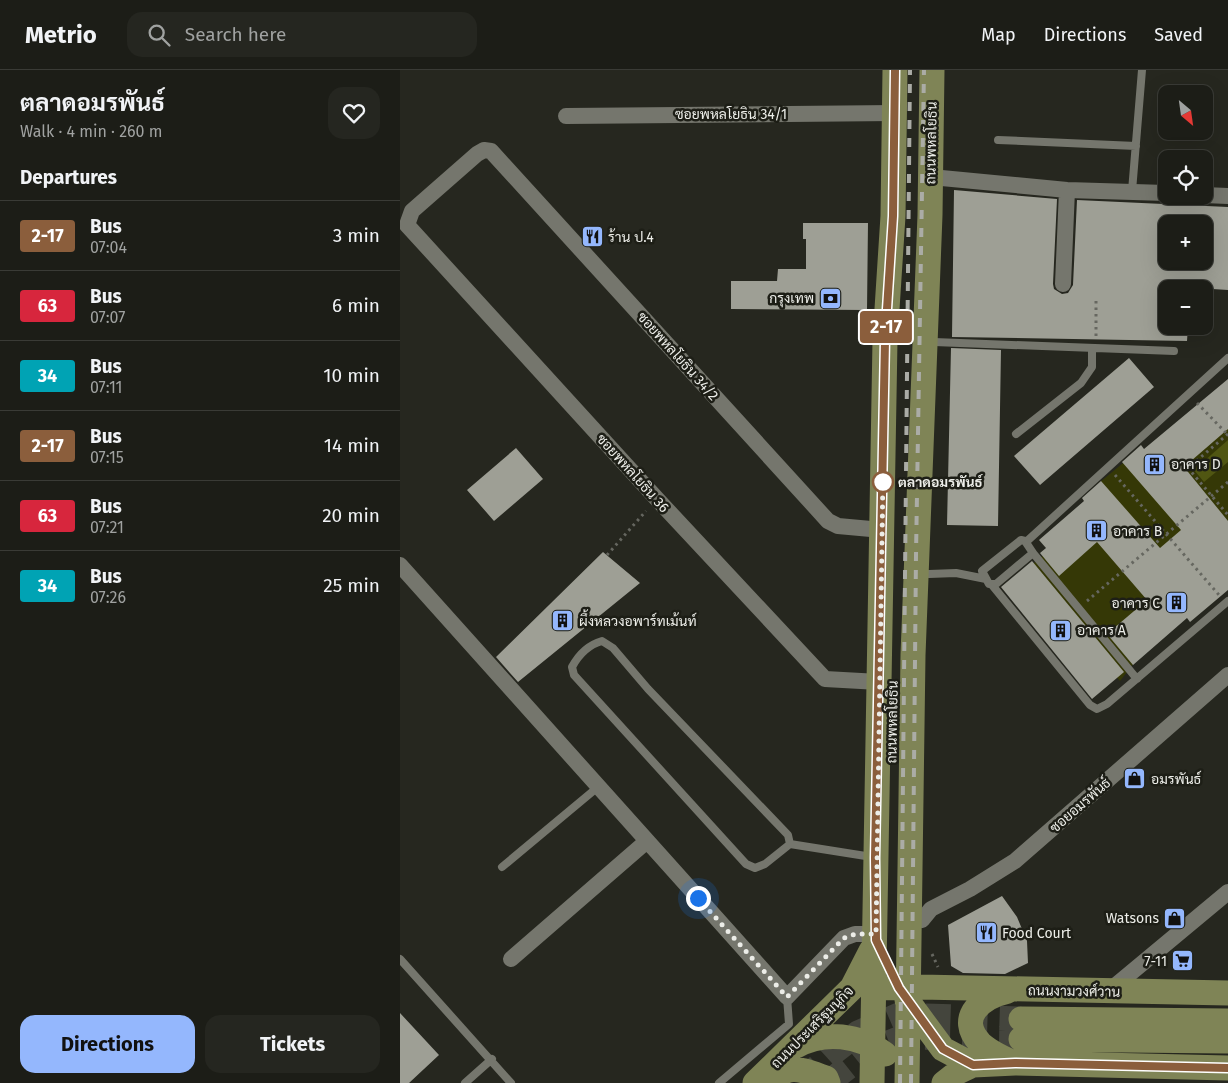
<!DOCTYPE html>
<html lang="en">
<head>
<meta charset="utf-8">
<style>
  body { margin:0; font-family:"Fira Sans",Sarabun,sans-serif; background:#252620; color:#f1f3f6; height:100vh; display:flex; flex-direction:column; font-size:19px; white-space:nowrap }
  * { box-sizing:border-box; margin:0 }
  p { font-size:16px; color:#a0a2a1 }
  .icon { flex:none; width:28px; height:28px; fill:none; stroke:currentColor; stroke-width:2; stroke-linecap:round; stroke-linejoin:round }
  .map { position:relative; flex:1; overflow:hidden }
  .details { display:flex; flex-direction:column; background:#1c1d17; width:400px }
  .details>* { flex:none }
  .badge { padding:0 10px; border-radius:4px; font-size:18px; line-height:32px }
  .needle { width:32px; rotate:151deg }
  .controls { position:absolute; left:758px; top:15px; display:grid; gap:10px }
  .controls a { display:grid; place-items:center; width:55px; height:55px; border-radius:10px; background:#1c1d17; box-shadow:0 5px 20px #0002,0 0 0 1px #3a3b36; font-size:25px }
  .you { position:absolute; width:25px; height:25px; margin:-12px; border:4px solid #fff; border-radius:50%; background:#1a73e8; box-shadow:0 0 0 8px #1a73e833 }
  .map>.badge { position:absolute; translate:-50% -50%; box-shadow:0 0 0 2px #fff }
  h2 { padding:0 20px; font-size:19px; line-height:45px }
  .round { display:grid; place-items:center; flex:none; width:52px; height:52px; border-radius:15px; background:#252620 }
  .head { display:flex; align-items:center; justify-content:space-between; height:85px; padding:0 20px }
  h1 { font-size:24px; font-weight:700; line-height:38px }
  .cta { display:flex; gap:10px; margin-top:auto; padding:10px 20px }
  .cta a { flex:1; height:58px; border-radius:15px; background:#94b7fd; color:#111; font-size:20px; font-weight:700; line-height:58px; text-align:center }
  .cta a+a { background:#252620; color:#f1f3f6 }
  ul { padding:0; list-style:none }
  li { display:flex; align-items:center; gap:15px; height:70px; padding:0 20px; border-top:1px solid #3a3b36 }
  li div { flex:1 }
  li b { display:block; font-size:19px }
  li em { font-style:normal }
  li .badge { min-width:55px; font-weight:700; text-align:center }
  header { display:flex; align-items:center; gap:30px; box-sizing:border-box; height:70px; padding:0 25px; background:#1c1d17; border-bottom:1px solid #3a3b36 }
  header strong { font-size:24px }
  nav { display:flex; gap:28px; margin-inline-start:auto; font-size:18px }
  .search { width:350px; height:45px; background:#252620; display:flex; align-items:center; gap:12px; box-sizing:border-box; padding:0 18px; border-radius:15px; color:#a0a2a1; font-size:19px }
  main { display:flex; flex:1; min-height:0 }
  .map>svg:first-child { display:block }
</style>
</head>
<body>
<header>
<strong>Metrio</strong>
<div class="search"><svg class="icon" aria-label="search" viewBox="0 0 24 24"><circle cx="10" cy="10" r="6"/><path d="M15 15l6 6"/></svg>Search here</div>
<nav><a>Map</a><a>Directions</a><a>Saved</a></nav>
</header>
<main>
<section class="details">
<div class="head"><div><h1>ตลาดอมรพันธ์</h1><p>Walk · 4 min · 260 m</p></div><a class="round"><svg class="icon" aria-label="heart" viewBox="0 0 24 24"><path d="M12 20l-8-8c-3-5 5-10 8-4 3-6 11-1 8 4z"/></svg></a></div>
<h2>Departures</h2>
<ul>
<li><span class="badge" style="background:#8b5e3c;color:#fff">2-17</span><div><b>Bus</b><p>07:04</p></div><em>3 min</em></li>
<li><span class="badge" style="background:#d7263d;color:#fff">63</span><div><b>Bus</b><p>07:07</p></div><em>6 min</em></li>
<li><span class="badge" style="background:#00a3b4;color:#fff">34</span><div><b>Bus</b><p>07:11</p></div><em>10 min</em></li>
<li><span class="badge" style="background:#8b5e3c;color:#fff">2-17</span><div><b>Bus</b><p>07:15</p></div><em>14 min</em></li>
<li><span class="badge" style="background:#d7263d;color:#fff">63</span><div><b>Bus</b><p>07:21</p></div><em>20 min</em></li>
<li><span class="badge" style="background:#00a3b4;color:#fff">34</span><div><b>Bus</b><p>07:26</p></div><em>25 min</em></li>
</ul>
<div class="cta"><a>Directions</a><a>Tickets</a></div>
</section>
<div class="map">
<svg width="828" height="1013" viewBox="0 0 828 1013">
  <rect width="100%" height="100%" fill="#26271f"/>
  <path fill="#353806" d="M 828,356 L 828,516 L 744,580 L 720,611 L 624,501 L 685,452 L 700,412 L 728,389 Z"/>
  <path fill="#505612" d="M 828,370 L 828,392 L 804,412 L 794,400 Z"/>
  <path fill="#9e9f95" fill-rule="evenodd" d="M 554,120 L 657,129 L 653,214 L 654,219 L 662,224 L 668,223 L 673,215 L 677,130 L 828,137 L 828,220 L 766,216 L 766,256 L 788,256 L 787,271 L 552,267 ZM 766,154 L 804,154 L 804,191 L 766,191 Z
    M 403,153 L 468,153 L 467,240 L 331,239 L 331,211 L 377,211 L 378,199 L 406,199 L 406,169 L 403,169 Z
    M 551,278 L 601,280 L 598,456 L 547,455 Z
    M 729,288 L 754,317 L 640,415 L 614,386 Z
    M 828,309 L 828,359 L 784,397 L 828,451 L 828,520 L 790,552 L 787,548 L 733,595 L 707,564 L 747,530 L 697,472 L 659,506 L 640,483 L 646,478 L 639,470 L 684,431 L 682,428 L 701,411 L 760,478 L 781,460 L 722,392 L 741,375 L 744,379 Z
    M 116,378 L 143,409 L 94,451 L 67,420 Z
    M 203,482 L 240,513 L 118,612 L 96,587 Z
    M 632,491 L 724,602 L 692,629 L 601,517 Z
    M 602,826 L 617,847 L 627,871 L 628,893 L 605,904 L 563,903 L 551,896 L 548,855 Z
    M 0,943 L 39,985 L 9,1013 L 0,1013 Z"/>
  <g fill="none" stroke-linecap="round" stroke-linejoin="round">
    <path stroke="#44453d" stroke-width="25" stroke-dasharray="25 12" stroke-linecap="butt" d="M 400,1013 L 434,982 L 458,963 L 499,945 L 621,949
      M 428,1013 L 468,981 L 503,967 L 621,969"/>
    <path stroke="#666760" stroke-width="3" stroke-dasharray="2.5 4" stroke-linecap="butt" d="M 696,266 L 696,227
      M 797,333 L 828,365
      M 828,364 L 788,398 L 828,445
      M 715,405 L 819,525
      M 207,485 L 246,441
      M 687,531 L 828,412
      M 532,884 L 538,897"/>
    <path stroke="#75766d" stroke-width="8" d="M 598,70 L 736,76
      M 732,121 L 742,0
      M 534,272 L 774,281
      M 616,364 L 681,313 L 692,297 L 692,278
      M 621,470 L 625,471 L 633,483 L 596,514 L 589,514 L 582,501 Z
      M 626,472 L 828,288
      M 633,483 L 737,609
      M 529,504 L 556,503 L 586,509
      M 592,515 L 690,635 L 697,639 L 707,634 L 828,531
      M 390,774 L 388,765 L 248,619 L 213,578 L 202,571 C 188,575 179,584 172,597 L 174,605 L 346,794 L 355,798 L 365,794 L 390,774 L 472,787
      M 102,797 L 198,717
      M 0,889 L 111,1013
      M 65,1013 L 92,989
      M 319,1013 L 389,954 L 387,927"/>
    <path stroke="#75766d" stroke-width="16" d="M 166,46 L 495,43
      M 531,107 L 667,120 L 766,123
      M 804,125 L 828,126
      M 663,214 L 667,120
      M 0,495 L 387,927 L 444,868 L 455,864 L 476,864
      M 479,612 L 425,609 L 257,429 L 7,155 L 12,141 L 77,84 L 84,80 L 91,81 L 428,451 L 438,456 L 482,460
      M 522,850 L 531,839 L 570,819 L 615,791 L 828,605
      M 111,889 L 247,771
      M 709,921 L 828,822"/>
    <path stroke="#7f8456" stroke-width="25" d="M 473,918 L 520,917 L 828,923
      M 608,921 C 582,927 556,947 580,973 C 589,982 603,988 614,993
      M 507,930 L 543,979 L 573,995
      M 621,949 L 828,951
      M 621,969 L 828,971
      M 396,976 C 425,960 459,965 485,984
      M 364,1012 C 393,995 394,997 426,1008 L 428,1013
      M 355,1013 L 452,918 L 471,881
      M 472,1013 L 485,270 L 493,146 L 495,0
      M 507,1013 L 513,585 L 530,145 L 532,0
      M 544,1013 L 558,1002 L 573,995 L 615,993 L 828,998"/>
    <path stroke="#abaca6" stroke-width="4" stroke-dasharray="9 9" stroke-linecap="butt" d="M 500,1013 L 510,0
      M 511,1013 L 516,485 L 524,0"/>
  </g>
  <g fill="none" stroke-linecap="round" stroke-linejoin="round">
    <defs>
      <path id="line" d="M 495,0 L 493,146 L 485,270 L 475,788 L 476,870 L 499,918 L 543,979 L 573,995 L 615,993 L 828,998"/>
    </defs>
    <use href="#line" stroke="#fff" stroke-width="11"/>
    <use href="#line" stroke="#8b5e3c" stroke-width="8"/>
    <path stroke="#ecede8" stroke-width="5" stroke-dasharray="0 9" d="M 298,828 L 387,927 L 444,868 L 455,864 L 476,864 L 483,404 L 483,412"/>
  </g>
  <defs>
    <symbol id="restaurant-square" viewBox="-11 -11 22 22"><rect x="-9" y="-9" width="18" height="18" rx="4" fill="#94b7fd" stroke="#1d1e16"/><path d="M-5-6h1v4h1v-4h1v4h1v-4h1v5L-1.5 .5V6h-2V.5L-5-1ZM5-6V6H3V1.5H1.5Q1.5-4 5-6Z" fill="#111"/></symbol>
    <symbol id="bank-square" viewBox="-11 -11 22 22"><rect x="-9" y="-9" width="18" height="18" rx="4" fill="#94b7fd" stroke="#1d1e16"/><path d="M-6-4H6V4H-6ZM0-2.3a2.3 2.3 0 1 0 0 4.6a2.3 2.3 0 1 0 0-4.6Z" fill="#111"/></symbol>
    <symbol id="building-square" viewBox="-11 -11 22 22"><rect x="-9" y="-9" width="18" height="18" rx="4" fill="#94b7fd" stroke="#1d1e16"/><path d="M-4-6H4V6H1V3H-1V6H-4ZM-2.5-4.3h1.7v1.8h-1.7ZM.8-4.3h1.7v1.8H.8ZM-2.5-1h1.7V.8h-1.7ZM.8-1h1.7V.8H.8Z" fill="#111"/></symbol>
    <symbol id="shop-square" viewBox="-11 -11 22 22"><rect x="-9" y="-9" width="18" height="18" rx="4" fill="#94b7fd" stroke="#1d1e16"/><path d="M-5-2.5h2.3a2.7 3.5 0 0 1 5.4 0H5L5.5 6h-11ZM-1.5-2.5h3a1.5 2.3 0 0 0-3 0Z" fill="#111"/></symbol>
    <symbol id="supermarket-square" viewBox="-11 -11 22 22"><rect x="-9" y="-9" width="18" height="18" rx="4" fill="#94b7fd" stroke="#1d1e16"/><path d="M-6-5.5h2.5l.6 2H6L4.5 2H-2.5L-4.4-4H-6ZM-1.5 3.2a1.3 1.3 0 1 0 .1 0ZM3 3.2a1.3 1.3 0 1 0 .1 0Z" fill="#111"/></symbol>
  </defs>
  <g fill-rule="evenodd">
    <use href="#restaurant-square" x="180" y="154" width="25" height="25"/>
    <use href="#bank-square" x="418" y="216" width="25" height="25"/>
    <use href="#building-square" x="742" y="382" width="25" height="25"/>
    <use href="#building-square" x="684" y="448" width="25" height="25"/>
    <use href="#building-square" x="764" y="520" width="25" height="25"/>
    <use href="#building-square" x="150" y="538" width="25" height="25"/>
    <use href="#building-square" x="648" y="548" width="25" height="25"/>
    <use href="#shop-square" x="722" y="696" width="25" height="25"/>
    <use href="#shop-square" x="762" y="836" width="25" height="25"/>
    <use href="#restaurant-square" x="574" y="850" width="25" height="25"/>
    <use href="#supermarket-square" x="770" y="878" width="25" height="25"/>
  </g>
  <circle fill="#fff" stroke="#8b5e3c" stroke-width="2.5" cx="483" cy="412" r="10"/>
  <g text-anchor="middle" stroke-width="5" stroke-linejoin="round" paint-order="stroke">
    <g font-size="14" fill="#ecede8" stroke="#1d1e16">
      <text x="331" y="49">ซอยพหลโยธิน 34/1</text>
      <text transform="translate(531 73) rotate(-89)" y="5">ถนนพหลโยธิน</text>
      <text transform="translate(278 286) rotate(48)" y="5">ซอยพหลโยธิน 34/2</text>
      <text transform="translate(233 403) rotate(48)" y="5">ซอยพหลโยธิน 36</text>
      <text transform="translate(492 652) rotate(-89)" y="5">ถนนพหลโยธิน</text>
      <text transform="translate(680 735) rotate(-41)" y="5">ซอยอมรพันธ์</text>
      <text transform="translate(674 921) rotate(1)" y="5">ถนนงามวงศ์วาน</text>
      <text transform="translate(412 957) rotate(-45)" y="5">ถนนประเสริฐมนูกิจ</text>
    </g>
    <g font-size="14" fill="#ecede8" stroke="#1d1e16" text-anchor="start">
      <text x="208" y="172">ร้าน ป.4</text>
      <text x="414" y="233" text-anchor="end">กรุงเทพ</text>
      <text x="771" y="399">อาคาร D</text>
      <text x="713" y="466">อาคาร B</text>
      <text x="760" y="538" text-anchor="end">อาคาร C</text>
      <text x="179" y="556">ผึ้งหลวงอพาร์ทเม้นท์</text>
      <text x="677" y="565">อาคาร A</text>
      <text x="751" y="714">อมรพันธ์</text>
      <text x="759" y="853" text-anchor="end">Watsons</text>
      <text x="602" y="868">Food Court</text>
      <text x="767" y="896" text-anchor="end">7-11</text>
    </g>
    <g font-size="14" font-weight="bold" fill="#ecede8" stroke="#1d1e16" text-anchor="start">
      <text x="498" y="417">ตลาดอมรพันธ์</text>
    </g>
  </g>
</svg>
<div class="controls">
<a><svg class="needle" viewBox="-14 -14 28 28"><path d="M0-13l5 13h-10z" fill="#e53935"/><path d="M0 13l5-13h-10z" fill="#a0a2a1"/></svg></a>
<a><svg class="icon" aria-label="locate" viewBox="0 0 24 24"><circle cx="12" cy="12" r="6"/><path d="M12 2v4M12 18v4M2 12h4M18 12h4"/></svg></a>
<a>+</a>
<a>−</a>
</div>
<div class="you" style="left:298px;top:828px"></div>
<b class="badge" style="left:486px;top:257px;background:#8b5e3c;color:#fff">2-17</b>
</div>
</main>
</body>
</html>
